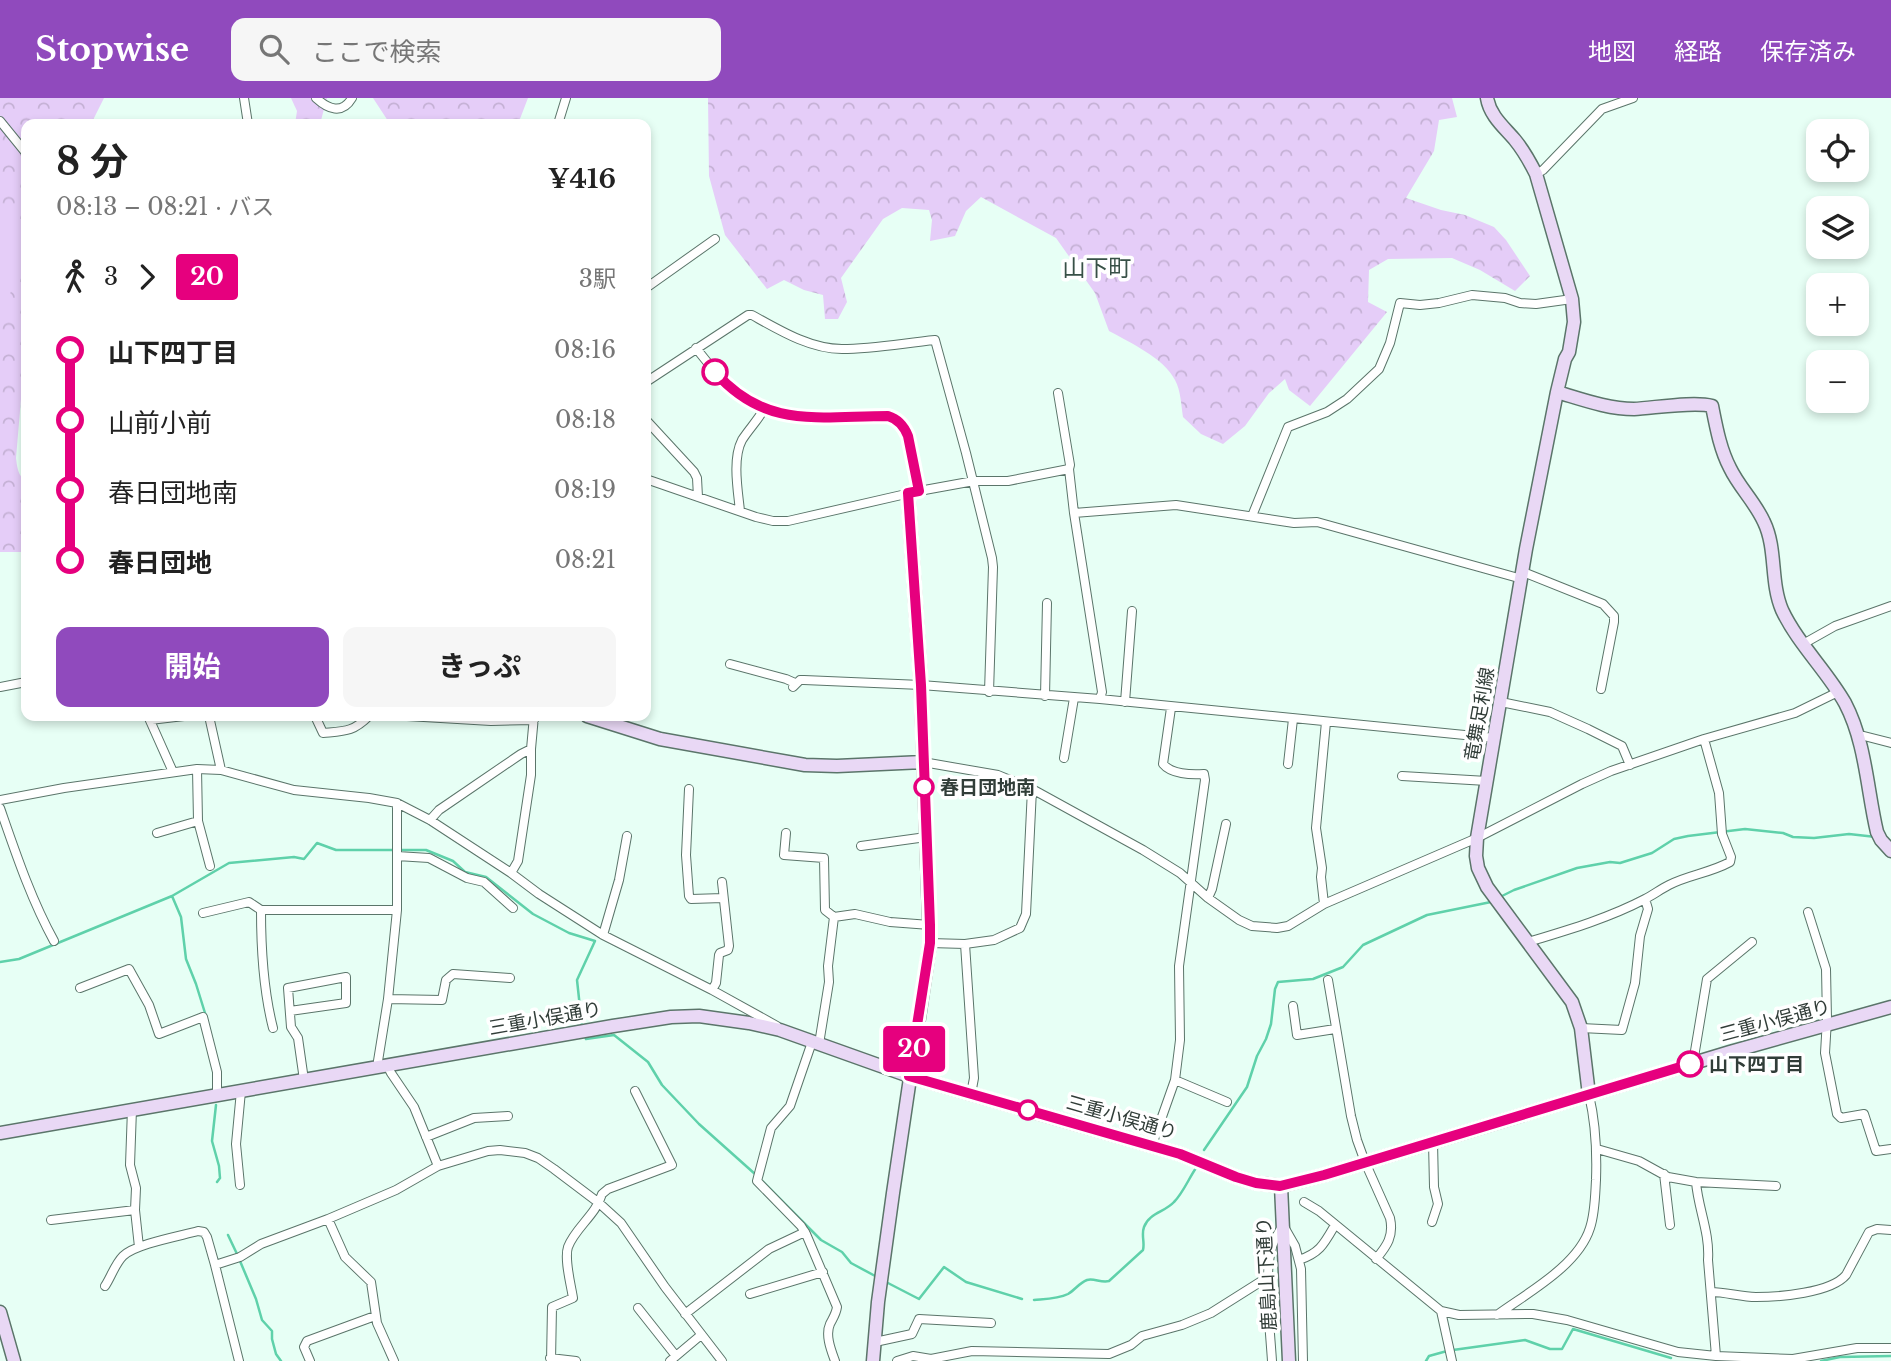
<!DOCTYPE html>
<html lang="ja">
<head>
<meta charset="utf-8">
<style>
  body { margin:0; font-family:"Libre Baskerville","Noto Sans JP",serif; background:#f6f6f6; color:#222; height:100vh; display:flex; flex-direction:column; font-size:26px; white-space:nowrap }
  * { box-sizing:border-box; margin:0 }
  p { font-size:23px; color:#767676 }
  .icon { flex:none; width:38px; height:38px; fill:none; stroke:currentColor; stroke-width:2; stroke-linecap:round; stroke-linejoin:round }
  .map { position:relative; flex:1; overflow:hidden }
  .side { position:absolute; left:21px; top:21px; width:630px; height:602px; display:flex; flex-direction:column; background:#fff; border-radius:14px; box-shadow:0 4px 10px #0003 }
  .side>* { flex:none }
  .badge { padding:0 14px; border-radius:5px; font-size:24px; line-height:46px }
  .fabs { position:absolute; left:1806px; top:21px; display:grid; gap:14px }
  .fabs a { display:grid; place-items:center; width:63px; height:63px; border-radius:14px; background:#fff; box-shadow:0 4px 10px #0003; font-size:35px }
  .map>.badge { position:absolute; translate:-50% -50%; box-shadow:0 0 0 4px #fff }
  .legs { display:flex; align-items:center; gap:10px; height:77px; padding:0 35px; font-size:23px }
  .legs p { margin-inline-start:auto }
  .headline { display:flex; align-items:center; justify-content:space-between; height:119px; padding:0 35px }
  h1 { font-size:38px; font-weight:700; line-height:52px }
  .action { display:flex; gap:14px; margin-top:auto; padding:14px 35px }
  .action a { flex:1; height:80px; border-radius:14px; background:#904abd; color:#fff; font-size:28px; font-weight:700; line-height:80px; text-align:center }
  .action a+a { background:#f6f6f6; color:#222 }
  ul { padding:0 35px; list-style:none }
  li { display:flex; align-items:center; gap:24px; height:70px; font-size:26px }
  li i { display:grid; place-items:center; width:10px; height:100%; margin:0 9px; background:currentColor }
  li i::after { content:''; width:18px; height:18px; margin:-9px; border:5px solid; border-radius:50%; background:#fff }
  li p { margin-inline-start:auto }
  li:first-child i { background:linear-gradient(#0000 50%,currentColor 0) }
  li:last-child i { background:linear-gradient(currentColor 50%,#0000 0) }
  header { display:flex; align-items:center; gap:42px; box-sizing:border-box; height:98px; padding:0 35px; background:#904abd; color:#fff }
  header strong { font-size:33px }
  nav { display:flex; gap:38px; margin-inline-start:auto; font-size:24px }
  .search { width:490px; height:63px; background:#f6f6f6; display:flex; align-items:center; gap:18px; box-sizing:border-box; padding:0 24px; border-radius:14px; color:#767676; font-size:26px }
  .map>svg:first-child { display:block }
</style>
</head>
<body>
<header>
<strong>Stopwise</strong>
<div class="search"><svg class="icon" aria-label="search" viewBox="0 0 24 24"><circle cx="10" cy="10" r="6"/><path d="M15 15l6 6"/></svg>ここで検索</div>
<nav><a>地図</a><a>経路</a><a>保存済み</a></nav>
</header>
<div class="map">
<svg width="1891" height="1263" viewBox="0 0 1891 1263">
  <defs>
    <pattern id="forest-crowns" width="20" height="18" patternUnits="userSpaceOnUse" patternTransform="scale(1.75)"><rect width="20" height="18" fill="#e5cdf8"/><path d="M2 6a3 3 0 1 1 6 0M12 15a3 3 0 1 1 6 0" fill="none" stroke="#c5b1d5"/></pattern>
  </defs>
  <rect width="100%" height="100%" fill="#e7fff5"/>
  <path fill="#e5cdf8" d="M 0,0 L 26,26 L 26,242 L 0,356 Z"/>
  <path fill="url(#forest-crowns)" d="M 0,0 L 104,0 L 91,26 L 26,26 L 26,128 L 2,120 L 0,124 Z
    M 291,0 L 327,0 L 320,26 L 295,26 L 297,13 Z
    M 373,0 L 528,0 L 518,26 L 390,26 Z
    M 708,0 L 1452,0 L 1457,19 L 1439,22 L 1434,53 L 1406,100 L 1441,112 L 1465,117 L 1494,129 L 1506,142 L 1530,178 L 1515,193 L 1480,172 L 1452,160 L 1388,161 L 1369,172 L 1368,204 L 1387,214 L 1310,308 L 1289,292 L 1285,281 L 1269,295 L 1245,328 L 1223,346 L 1201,336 L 1183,319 C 1181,307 1181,293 1175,282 C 1164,260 1129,244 1109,233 L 1095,195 L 1056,140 L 981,99 L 966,113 L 955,138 L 930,143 L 932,122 L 929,112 L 902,110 L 883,121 L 841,180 L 847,204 L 838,221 L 825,221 L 823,197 L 804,192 L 784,182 L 767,191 L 725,137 L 709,78 Z
    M 26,137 L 26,242 L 16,360 C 17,368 18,379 26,383 L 26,454 L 0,454 L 0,227 L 5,215 Z"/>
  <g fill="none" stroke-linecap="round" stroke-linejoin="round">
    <path stroke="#5fd1aa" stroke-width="2.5" d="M 172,798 L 181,819 L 186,861 L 196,886 L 205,915
      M 1500,799 L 1514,792 L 1577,770 L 1610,764 L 1620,765 L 1652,755 L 1674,741 L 1688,738 L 1745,731 L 1783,735 L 1793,739 L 1814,740 L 1849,736 L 1876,739
      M 0,864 L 19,861 L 172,798 L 229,765 L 294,759 L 304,761 L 317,745 L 336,752 L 426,752 L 453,763 L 465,774 L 486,779 L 533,816 L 569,835 L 595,843 L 577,882 L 582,928
      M 585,938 L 586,941 L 614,937 L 648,964 L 662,987 L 699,1026 L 755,1076
      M 216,1007 L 212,1043 L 219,1068 L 220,1080 L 217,1084
      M 1204,1052 L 1247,989 L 1257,958 L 1266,941 L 1271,926 L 1275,891 L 1278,884 L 1313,881 L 1343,869 L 1363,847 L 1427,817 L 1491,804
      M 762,1083 L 821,1142 L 842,1154 L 851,1165 L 877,1179
      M 228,1137 L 237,1156
      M 240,1163 L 256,1201 L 262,1222 L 272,1233 L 272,1241 L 276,1256 L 281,1263
      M 886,1184 L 919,1201 L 944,1169 L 966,1184 L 1022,1201
      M 1034,1202 C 1045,1201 1058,1201 1068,1196 C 1075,1192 1079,1185 1087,1182 C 1094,1180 1101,1185 1109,1183 L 1143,1152 C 1145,1144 1141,1137 1144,1129 C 1149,1115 1165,1114 1174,1104 C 1183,1095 1189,1080 1196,1070
      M 1453,1252 L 1525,1242 L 1550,1251 L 1562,1251 L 1573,1231 L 1671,1260
      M 1426,1263 L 1429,1258 L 1447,1253
      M 1821,1263 L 1840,1259 L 1891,1258"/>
    <defs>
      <path id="street" d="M 244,0 L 248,26
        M 316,0 C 328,11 342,17 352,0
        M 0,23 L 26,55
        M 558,26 L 566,0
        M 1536,76 L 1543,72 L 1602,11 L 1633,0
        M 646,190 L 715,141
        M 696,250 C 720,281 739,304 778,316 C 807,325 839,318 869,318 C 876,318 884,317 890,319 C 899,321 905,329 908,338 L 919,393
        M 646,284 L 748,217 L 752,217 C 779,232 810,251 842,251 C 873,251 904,245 935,242 L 966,355 L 992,460 L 993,469 L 989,594
        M 1058,295 L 1070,367 L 1069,371 L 1074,415 L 1102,594 L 1100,601
        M 646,322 L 694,374 L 697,380 L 698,399
        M 646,381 L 756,419 L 773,423 L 788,423 L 919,393 L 974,383 L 1008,383 L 1069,371
        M 740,413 C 738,393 732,361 742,342 C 749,331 758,322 764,311
        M 1074,415 L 1176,407 L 1294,425 L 1317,424 L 1522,481
        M 1252,418 L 1288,329 L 1327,314 L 1347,301 L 1379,271 L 1390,245 L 1400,205 L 1420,207 L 1439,205 L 1472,197 L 1505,200 L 1520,205 L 1536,206 L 1572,201
        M 1523,474 L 1603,506 L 1614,518 L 1614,524 L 1601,591
        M 1803,546 L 1835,528 L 1891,508
        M 730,566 L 786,581 L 795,585
        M 0,589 L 26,584
        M 793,589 L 800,582 L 804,582 L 921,587 L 1100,601 L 1495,640
        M 1045,598 L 1047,505
        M 1125,604 L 1132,513
        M 1501,604 L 1550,614 L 1588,631 L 1622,648 L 1630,667
        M 148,618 L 173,674
        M 209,618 L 221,672
        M 315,618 L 323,635 C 345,633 353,634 369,618
        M 407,618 L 491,623 L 534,622
        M 150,622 L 184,618
        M 1858,639 L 1864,638 L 1891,645
        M 1064,660 L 1074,600
        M 923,664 L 998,677 L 1032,691 L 1143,752 L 1180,775 L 1208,800 L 1239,822 L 1252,828 L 1277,830 L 1288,828 L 1324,806 L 1477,740 L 1582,686 L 1611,673 L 1704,641 L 1795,615 L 1838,594
        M 1288,666 L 1293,621
        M 197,671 L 198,723 L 210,768
        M 1402,678 L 1487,683
        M 689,691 L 686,757 L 689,798 L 691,801 L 723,800
        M 0,702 L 64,690 L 197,671 L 221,672 L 294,692 L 369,700 L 397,705 L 430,722 L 511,775 L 539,796 L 603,837 L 712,892 L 777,928
        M 0,710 C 16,756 31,801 54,843
        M 430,722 L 439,712 L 521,656 L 531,651 L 534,618
        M 157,735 L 198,723
        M 786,735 L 784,757 L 824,760 L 825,812 L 834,819
        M 861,748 L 926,739
        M 397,758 L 429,760 L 467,780 L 484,784 L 513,810
        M 511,775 L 518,763 L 531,677 L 531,651
        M 1208,800 L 1212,791 L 1226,726
        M 1324,806 L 1321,779 L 1322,770 L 1316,730 L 1326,624
        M 1808,814 L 1826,871 L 1827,921 L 1825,955 L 1837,1016 L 1841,1020 L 1864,1016 L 1876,1053 L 1891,1051
        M 203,815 L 249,804 L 261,812
        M 603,837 L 619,782 L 627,738
        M 1528,844 C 1568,832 1609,820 1645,801 C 1653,797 1661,791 1669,787 C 1688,777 1710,775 1730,764 L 1731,759 L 1722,736 L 1719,695 L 1704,641
        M 930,845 L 965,846 L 994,842 L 1020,830 L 1026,816 L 1032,691
        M 965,846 L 974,980 L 971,996
        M 1328,882 L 1351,1018 L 1357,1042 L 1365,1064 L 1390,1120 C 1394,1138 1387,1148 1376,1161
        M 80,890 L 129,871 L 149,907 L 159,936 L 203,919 L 217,974 L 217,997
        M 712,892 L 716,885 L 719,857 L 720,855 L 728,852 L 729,848 L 722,784
        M 388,901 L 442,902 L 446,882 L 453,876 L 510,880
        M 1293,908 L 1297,937 L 1335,931
        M 290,913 L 346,905 L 346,879 L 288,890 L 291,929 L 298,940 L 304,982
        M 273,930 C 263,891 261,852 261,812 L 397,812
        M 1581,930 L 1622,932 L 1635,885 L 1640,838 L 1648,811 L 1645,801
        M 812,944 L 790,1008 L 771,1030 L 757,1083 L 801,1128 L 806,1136 L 837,1209 C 836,1216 833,1220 830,1226 C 825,1237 831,1252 835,1263
        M 819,946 L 829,884 L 828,868 L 834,819 L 855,816 L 890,824 L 930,827
        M 1693,965 L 1707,881 L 1752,844
        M 387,967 L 391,975 L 414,1009 L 438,1068
        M 379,969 L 378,963 L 388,901 L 397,812 L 397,705
        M 1175,982 L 1227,1004
        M 132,1011 L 130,1067 L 136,1090 L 135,1112 L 139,1149
        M 426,1039 L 474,1020 L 508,1018
        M 1152,1047 L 1175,982 L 1180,942 L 1179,868 L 1205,682 L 1204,676 C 1191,677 1171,676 1163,666 L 1171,610
        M 1597,1051 L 1639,1063 L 1668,1079 L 1696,1084 L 1776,1088
        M 1664,1076 L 1670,1127
        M 1696,1084 C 1698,1110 1710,1135 1708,1162 L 1716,1258
        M 240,1087 L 236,1046 L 241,993
        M 1304,1104 L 1319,1113 L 1441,1213 L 1459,1217 L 1533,1216 L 1567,1222 L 1678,1254 L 1716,1258 L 1793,1261 L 1857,1250 L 1891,1250
        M 328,1121 L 345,1159 L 371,1184 L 377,1225 L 394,1263
        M 51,1122 L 135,1112
        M 1432,1124 L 1438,1106 L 1434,1089 L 1433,1044
        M 1299,1162 C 1320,1155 1324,1146 1335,1127
        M 215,1167 L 240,1159 L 261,1146 L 328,1121 L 396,1092 L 438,1068 L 488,1053 L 500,1052 L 525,1055 L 538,1060 L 554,1071 L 599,1105 L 621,1125 L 665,1189 L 722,1263
        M 105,1188 C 111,1179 115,1166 123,1158 C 135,1146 180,1138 198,1133 L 204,1134 L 207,1139 L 215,1167 L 239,1263
        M 1711,1194 C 1726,1194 1741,1199 1756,1199 C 1779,1199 1831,1195 1846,1177 L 1869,1134 L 1877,1131 L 1891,1132
        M 750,1196 L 823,1174
        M 638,1210 L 676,1258
        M 1441,1213 L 1452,1263
        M 685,1216 L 769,1151 L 805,1134
        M 1497,1217 C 1527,1195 1578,1168 1590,1130 C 1595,1115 1595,1099 1596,1082 C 1597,1053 1596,1026 1589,997
        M 875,1244 L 912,1236 L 919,1221 L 991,1225
        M 550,1260 L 576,1263
        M 310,1263 L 304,1249 L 307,1243 L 375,1218
        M 551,1263 L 552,1209 L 573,1200 C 571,1187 564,1161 568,1149 C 575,1130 596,1117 602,1096 L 608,1091 L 672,1067 L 635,993
        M 670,1263 L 701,1237
        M 897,1263 L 913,1258 L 931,1261 L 972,1253 L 1109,1256 L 1131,1247 L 1142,1238 L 1182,1227 L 1211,1215 L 1268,1179
        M 1272,1263 C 1270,1231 1264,1182 1271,1152 C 1273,1143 1278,1135 1283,1127 L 1295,1148 L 1301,1171 L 1303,1263"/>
      <path id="secondary" d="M 1487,0 C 1490,18 1504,29 1515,42 C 1524,53 1530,64 1536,76 L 1572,201 L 1574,224 L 1569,254 L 1565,261 L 1557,294 L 1526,451 L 1477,740 L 1476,758 L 1478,770 L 1487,789 L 1572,904 L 1581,930 L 1589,997
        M 1557,294 C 1581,301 1608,311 1634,311 C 1654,310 1694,303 1712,308 C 1716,328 1720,351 1730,370 C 1739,389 1755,404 1764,424 C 1777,451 1770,484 1782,512 C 1798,546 1827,573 1845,605 C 1866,645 1867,692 1877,734 L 1881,742 L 1891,753
        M 587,618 L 660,641 L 805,667 L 837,668 L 923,664
        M 0,1035 L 613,928 L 671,919 L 699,918 L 749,925 L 780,932 L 909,978 L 971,996 L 1180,1056 L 1236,1079 L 1256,1085 L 1281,1088 L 1324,1077 L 1730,954 L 1891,909
        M 1281,1088 L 1289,1263
        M 0,1214 L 14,1263
        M 873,1263 L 878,1204 L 893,1095 L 930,845 L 921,587 L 908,395"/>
    </defs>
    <use href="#street" stroke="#5b756a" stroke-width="10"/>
    <use href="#secondary" stroke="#5b756a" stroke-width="15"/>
    <use href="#street" stroke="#fff" stroke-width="8"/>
    <use href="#secondary" stroke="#e9d8f5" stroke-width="12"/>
  </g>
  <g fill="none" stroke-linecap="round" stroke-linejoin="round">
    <defs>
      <path id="line-1" d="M 715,274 C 766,332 819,318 888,318 C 898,321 904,328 908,338 L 919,393 L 908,395 L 921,587 L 930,827 L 930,845 L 909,978 L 1180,1056 L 1236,1079 L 1256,1085 L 1280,1088 L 1324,1077 L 1690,966"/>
    </defs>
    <use href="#line-1" stroke="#fff" stroke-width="16"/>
    <use href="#line-1" stroke="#e6007e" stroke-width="10"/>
  </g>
  <g fill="#fff" stroke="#e6007e" stroke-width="3.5">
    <circle cx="715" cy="274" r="12"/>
    <circle cx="924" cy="689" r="9"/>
    <circle cx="1690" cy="966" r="12"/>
    <circle cx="1028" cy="1012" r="9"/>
  </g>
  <g text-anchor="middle" stroke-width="7" stroke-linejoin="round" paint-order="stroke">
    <g font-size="19" fill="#313d38" stroke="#fff">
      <text transform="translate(1479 616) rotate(-80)" y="7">竜舞足利線</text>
      <text transform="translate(545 920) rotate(-10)" y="7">三重小俣通り</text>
      <text transform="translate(1775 922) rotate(-15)" y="7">三重小俣通り</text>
      <text transform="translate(1122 1019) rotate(16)" y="7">三重小俣通り</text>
      <text transform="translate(1266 1176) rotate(-93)" y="7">鹿島山下通り</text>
    </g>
    <g font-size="19" font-weight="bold" fill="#313d38" stroke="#fff" text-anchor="start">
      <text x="940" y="696">春日団地南</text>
      <text x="1709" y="973">山下四丁目</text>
    </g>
    <g font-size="23" fill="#385147" stroke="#fff">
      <text x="1097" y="178">山下町</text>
    </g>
  </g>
</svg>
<div class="fabs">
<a><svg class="icon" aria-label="locate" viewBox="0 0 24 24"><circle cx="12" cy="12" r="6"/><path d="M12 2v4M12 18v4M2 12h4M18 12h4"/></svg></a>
<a><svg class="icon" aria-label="layers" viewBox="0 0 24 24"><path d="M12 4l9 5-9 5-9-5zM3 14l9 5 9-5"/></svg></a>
<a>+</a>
<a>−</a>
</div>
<b class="badge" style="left:914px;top:951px;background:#e6007e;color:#fff">20</b>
<section class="side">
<div class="headline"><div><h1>8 分</h1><p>08:13 – 08:21 · バス</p></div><b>¥416</b></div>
<div class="legs"><svg class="icon" aria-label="walk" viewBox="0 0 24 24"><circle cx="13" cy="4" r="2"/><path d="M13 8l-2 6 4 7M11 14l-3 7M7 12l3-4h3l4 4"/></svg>3<svg class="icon" aria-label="forward" viewBox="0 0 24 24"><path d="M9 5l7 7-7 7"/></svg><b class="badge" style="background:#e6007e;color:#fff">20</b><p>3駅</p></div>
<ul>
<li><i style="color:#e6007e"></i><b>山下四丁目</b><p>08:16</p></li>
<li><i style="color:#e6007e"></i><span>山前小前</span><p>08:18</p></li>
<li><i style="color:#e6007e"></i><span>春日団地南</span><p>08:19</p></li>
<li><i style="color:#e6007e"></i><b>春日団地</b><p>08:21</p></li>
</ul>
<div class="action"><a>開始</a><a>きっぷ</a></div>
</section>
</div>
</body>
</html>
